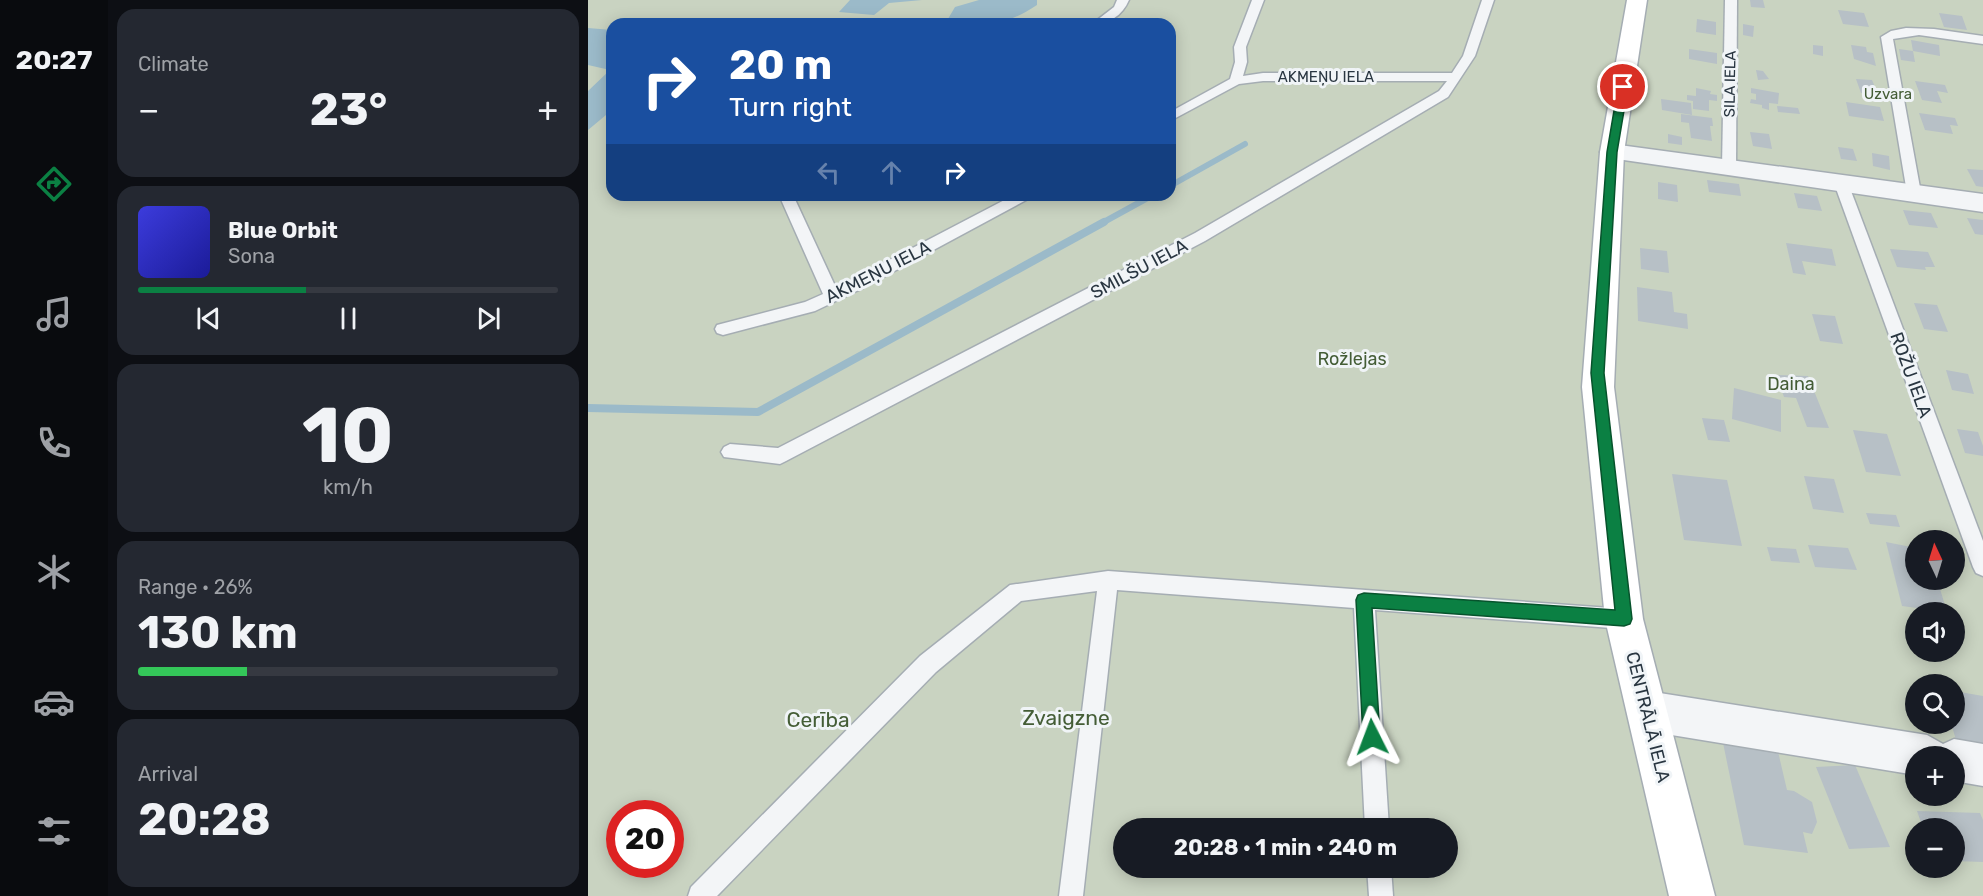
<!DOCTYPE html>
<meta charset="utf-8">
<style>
body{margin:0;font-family:Rubik,sans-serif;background:#242831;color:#f1f3f6;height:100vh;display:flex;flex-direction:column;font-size:22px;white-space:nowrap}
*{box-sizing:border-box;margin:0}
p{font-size:20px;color:#9ea1a6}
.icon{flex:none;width:33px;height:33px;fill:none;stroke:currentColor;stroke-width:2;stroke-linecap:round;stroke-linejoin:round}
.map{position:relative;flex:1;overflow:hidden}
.drawer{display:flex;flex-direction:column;gap:9px;padding:9px;background:#0d0f14;width:480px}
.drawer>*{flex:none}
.guide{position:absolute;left:18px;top:18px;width:570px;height:183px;border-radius:18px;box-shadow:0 3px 15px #0003;background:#1a4fa0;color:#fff;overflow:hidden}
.needle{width:39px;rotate:356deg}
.fabs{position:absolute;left:1317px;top:530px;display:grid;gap:12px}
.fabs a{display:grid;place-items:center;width:60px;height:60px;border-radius:50%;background:#171b24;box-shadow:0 3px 15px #0003;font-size:30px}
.speed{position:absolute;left:18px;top:800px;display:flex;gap:12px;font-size:30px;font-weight:700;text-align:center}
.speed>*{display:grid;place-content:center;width:78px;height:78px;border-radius:50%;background:#171b24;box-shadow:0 3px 15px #0003;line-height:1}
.speed .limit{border:9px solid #d22;background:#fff;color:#111}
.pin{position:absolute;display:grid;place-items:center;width:51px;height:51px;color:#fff;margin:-26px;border:3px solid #fff;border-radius:50%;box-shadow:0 2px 6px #0007}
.me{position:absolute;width:66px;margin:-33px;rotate:357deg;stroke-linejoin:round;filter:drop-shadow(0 0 4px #0008)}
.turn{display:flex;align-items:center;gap:21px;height:126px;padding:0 24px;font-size:27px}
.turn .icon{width:78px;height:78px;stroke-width:2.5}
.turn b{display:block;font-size:42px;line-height:51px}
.lanes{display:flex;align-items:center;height:57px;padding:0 24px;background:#0003;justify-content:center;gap:30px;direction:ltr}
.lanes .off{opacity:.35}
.big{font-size:45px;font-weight:700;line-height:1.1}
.drawer .tile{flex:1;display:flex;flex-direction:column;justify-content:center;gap:9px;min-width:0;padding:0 21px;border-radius:18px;background:#242831}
.drawer .dial{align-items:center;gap:0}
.dial b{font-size:78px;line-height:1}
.song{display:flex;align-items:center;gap:18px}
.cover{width:72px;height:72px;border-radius:9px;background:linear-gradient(135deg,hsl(240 70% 55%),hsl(240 70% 35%))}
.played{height:6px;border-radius:3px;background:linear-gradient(90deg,#0b8043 40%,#363941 40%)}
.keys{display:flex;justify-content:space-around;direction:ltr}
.heat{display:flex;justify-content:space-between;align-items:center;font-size:33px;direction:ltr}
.charge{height:9px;border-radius:4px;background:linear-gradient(90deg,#34c759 26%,#363941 0)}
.trip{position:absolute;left:525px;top:818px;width:345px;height:60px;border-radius:30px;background:#171b24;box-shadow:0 3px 15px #0003;font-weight:700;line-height:60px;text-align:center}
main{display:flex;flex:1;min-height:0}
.dock{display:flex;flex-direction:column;width:108px;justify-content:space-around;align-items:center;background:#090b0e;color:#9ea1a6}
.dock .icon{width:42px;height:42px}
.dock .selected{color:#0b8043}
.dock b{font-size:27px;color:#f1f3f6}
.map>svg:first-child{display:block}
.green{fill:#c9d3c1;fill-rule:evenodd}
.water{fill:#9bbac9}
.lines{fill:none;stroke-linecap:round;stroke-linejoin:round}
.stream-far1{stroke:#9bbac9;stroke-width:6}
.stream{stroke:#9bbac9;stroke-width:8}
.building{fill:#b7c0c6}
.lane-casing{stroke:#a5adb3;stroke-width:3}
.street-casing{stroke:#a5adb3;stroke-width:3}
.secondary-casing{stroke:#a5adb3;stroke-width:3}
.lane{fill:#f3f5f7;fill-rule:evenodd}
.street{fill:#f3f5f7;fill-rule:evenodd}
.secondary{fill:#fff;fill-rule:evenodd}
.route{fill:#0b8043;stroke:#07532c;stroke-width:1.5}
.labels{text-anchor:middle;stroke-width:6;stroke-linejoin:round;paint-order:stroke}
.far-street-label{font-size:15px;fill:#293641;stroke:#f0f4f7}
.far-park-label{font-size:15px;fill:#445d36;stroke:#f0f4f7}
.street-label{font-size:18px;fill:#293641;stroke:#f0f4f7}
.park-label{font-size:18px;fill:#445d36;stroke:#f0f4f7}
.near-park-label{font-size:21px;fill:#445d36;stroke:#f0f4f7}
</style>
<main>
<nav class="dock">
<b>20:27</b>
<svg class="icon selected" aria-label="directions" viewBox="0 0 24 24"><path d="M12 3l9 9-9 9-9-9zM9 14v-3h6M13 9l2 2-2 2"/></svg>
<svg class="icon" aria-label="music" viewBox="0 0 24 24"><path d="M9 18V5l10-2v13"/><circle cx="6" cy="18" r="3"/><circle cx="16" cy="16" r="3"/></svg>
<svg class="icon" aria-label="phone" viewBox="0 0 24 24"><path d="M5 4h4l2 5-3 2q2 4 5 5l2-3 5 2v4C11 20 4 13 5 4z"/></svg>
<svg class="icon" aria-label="climate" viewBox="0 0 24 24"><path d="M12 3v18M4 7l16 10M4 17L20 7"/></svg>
<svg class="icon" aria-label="car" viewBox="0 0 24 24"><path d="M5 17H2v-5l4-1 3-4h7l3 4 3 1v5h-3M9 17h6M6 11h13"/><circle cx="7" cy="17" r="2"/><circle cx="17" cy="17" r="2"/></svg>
<svg class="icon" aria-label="filters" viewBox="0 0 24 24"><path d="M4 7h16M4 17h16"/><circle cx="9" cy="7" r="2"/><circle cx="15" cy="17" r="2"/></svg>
</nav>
<section class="drawer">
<div class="tile"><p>Climate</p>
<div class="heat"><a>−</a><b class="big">23°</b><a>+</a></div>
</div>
<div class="tile">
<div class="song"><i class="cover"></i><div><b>Blue Orbit</b><p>Sona</p></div></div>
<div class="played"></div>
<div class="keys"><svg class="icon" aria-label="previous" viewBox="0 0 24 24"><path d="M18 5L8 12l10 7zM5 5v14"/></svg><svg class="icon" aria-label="pause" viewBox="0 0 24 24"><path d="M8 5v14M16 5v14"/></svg><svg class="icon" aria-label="next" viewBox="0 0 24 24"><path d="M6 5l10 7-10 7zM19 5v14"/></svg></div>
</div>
<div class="tile dial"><b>10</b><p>km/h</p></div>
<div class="tile"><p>Range · 26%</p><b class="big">130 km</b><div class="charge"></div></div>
<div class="tile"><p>Arrival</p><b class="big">20:28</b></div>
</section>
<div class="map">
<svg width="1395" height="896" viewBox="0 0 1395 896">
<rect width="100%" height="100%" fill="#e0e5e9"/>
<path class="green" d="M 0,0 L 1395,0 L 1395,896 L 0,896 ZM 24,24 L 582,24 L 582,195 L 24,195 ZM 1328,540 L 1366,540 L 1366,579 L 1328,579 ZM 1328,612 L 1366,612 L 1366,651 L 1328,651 ZM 1328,684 L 1366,684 L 1366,723 L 1328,723 ZM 1328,756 L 1366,756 L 1366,795 L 1328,795 ZM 32,813 L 82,813 L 82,864 L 32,864 ZM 536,828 L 860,828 L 860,867 L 536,867 ZM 1328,828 L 1366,828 L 1366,867 L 1328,867 Z"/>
<g class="water">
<polygon points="262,0 334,0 301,3 286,15 251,12"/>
<path d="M 391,0 L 449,0 L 449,5 C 415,28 396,24 357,24 L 367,7 Z"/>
<polygon points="0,28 24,30 24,110 0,130 0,91 22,70 0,65"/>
</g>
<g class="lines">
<g class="stream-far1">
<polyline points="582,186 657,144"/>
<polyline points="514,223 565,195"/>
</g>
<polyline class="stream" points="0,408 170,412 516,222"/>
</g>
<g class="building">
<polygon points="1162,0 1175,0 1177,8 1163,7"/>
<polygon points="1250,10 1276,13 1281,27 1255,24"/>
<polygon points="1351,13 1374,16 1379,30 1356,27"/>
<polygon points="1109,19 1128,22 1128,35 1108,32"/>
<polygon points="1155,24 1166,26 1165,37 1155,35"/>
<polygon points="1323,40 1351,45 1352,56 1325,51"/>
<polygon points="1225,45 1235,46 1235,56 1225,54"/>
<polygon points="1263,45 1278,47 1279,52 1285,53 1288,66 1266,59"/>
<polygon points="1101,49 1129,53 1129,64 1101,59"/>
<polygon points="1311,49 1325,51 1327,62 1313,60"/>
<polygon points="1168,70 1175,71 1181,79 1170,80"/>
<polygon points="1268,79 1284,80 1290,94 1273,93"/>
<polygon points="1327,81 1357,85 1360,93 1349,91 1354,103 1334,100"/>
<polygon points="1108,88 1123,91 1122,94 1129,95 1129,101 1121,100 1121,111 1105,109 1105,101 1099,100 1099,95 1108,96"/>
<polygon points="1163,88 1191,93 1190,104 1181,103 1181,110 1174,108 1174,105 1162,103 1163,99 1168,100 1168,94 1163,93"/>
<polygon points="1073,99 1103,103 1104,115 1074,110"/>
<polygon points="1258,102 1292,107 1296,121 1261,116"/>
<polygon points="1189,106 1210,108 1212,114 1190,112"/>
<polygon points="1331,113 1367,118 1370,126 1362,125 1365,134 1337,130"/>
<polygon points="1093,114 1124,118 1125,126 1122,126 1124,141 1103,138 1101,123 1093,122"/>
<polygon points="1162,132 1181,134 1184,149 1165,146"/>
<polygon points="1080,134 1094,137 1094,145 1080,143"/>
<polygon points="1250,147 1265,149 1269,161 1253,159"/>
<polygon points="1284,153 1301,156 1302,170 1285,166"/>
<polygon points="1379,169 1395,170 1395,187 1388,186"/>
<polygon points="1119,180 1151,184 1153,196 1121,192"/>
<polygon points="1070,182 1089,185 1090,202 1070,199"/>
<polygon points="1206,193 1229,196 1234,211 1210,208"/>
<polygon points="1315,210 1343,213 1350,228 1321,225"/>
<polygon points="1379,218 1395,220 1395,235 1387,234"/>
<polygon points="1198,243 1244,249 1248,266 1214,261 1218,275 1205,273"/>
<polygon points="1052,248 1079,251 1081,273 1053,269"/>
<polygon points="1302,249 1340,252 1347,267 1337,267 1338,270 1309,267"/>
<polygon points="1049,287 1084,292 1086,312 1099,314 1100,329 1050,321"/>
<polygon points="1326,303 1349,305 1360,332 1336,329"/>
<polygon points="1224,314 1247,316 1255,344 1232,341"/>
<polygon points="1358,370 1380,374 1386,394 1364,390"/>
<polygon points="1188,375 1220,376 1241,428 1219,427 1208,398 1196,397"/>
<polygon points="1146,388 1193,400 1193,432 1144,419"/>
<polygon points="1114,418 1136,420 1142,442 1120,440"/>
<polygon points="1369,429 1390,432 1395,446 1395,456 1377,453"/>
<polygon points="1265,430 1299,434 1313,476 1278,472"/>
<polygon points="1084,474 1139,480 1154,546 1096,540"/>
<polygon points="1216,476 1246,479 1256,513 1225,509"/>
<polygon points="1278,513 1308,515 1312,527 1282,524"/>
<polygon points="1298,542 1328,548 1328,579 1349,579 1359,612 1314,606"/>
<polygon points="1220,545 1260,548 1269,570 1227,567"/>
<polygon points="1179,547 1208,549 1212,563 1183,561"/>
<polygon points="1366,691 1395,696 1395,744 1368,740 1363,723 1366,723"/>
<polygon points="1134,738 1188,743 1199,790 1206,791 1224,802 1229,822 1224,834 1215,832 1220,853 1156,845"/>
<polygon points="1267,765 1302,847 1261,849 1228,767"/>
<polygon points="1329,811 1392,813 1395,820 1395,862 1366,861 1366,828 1335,828"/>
</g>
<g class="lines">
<g class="lane-casing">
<g id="lane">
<path d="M 529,0 L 541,0 C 534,16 521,24 504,24 L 526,7 Z"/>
<polygon points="664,0 676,0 658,47 659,62 655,76 675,73 864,73 875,56 894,0 906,0 887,56 860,97 617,241 198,461 192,464 136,457 133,452 136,447 142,444 190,448 607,233 851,91 859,81 675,81 651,84 582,121 582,112 642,79 647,62 646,47"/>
<polygon points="1137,0 1149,0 1148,168 1141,172 1134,168"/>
<polygon points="1318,28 1346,29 1395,36 1395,44 1331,35 1305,39 1333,193 1326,198 1319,193 1293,37 1303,31"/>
<polygon points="1253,178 1260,183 1395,541 1395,576 1388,573 1385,567 1246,183"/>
<polygon points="191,195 205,195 248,288 426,195 444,195 442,198 275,288 227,311 135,335 129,333 127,329 129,325 217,302 235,294"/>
<polygon points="520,571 1036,609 1043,612 1046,619 1043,626 1036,629 787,610 801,828 777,828 766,608 529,590 495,896 471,896 509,591 433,601 348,672 129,896 100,896 103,887 332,656 422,585"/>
<polygon points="779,867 803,867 805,896 781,896"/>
</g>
</g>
<g class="street-casing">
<g id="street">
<polygon points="1024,144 1395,194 1395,212 1015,157 1012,152 1015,147"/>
<polygon points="1059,691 1339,735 1355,744 1366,739 1395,744 1395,786 1366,781 1366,756 1328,756 1328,775 1059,731 1045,725 1039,711 1045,697"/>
</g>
</g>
<g class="secondary-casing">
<polygon id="secondary" points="1039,0 1059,0 1036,152 1026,387 1055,619 1127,896 1081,896 1017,619 994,387 1012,152"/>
</g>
<use href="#lane" class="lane"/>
<use href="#street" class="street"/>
<use href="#secondary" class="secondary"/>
</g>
<polygon class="route" points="1035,84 1040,87 1029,152 1016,373 1044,619 1042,624 1036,626 784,608 792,737 790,743 784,745 778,743 775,737 768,600 770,595 776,593 1027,610 1003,373 1019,152 1030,87"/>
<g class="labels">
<g class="far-street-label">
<text x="738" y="82">AKMEŅU IELA</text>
<text transform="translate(1142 84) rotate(-89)" y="5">SILA IELA</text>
</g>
<g class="far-park-label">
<text x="1300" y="99">Uzvara</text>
</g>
<g class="street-label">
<text transform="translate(551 269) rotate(-28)" y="6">SMILŠU IELA</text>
<text transform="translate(290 272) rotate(-27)" y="6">AKMEŅU IELA</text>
<text transform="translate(1323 375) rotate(70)" y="6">ROŽU IELA</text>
<text transform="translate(1060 717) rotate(76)" y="6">CENTRĀLĀ IELA</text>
</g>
<g class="park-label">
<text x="764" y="365">Rožlejas</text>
<text x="1203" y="390">Daina</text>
</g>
<g class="near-park-label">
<text x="478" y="725">Zvaigzne</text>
<text x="230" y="727">Cerība</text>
</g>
</g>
</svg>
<div class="fabs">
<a><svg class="needle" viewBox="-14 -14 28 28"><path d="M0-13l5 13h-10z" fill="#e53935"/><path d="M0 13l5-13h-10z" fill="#9ea1a6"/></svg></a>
<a><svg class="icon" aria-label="sound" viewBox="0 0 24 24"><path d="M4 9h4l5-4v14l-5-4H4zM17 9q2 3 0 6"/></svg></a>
<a><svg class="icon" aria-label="search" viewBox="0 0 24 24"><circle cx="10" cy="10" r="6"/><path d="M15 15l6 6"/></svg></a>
<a>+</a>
<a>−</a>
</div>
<div class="speed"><div class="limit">20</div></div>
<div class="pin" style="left:1035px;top:87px;background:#d93025"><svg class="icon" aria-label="arrive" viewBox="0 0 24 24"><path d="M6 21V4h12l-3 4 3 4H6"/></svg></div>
<svg class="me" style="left:784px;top:737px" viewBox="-20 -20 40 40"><path d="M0-17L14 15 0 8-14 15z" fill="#0b8043" stroke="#fff" stroke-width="4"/></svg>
<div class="trip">20:28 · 1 min · 240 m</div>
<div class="guide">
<div class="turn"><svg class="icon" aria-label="right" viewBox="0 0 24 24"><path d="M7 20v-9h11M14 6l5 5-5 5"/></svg><div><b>20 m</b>Turn right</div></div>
<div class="lanes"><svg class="icon off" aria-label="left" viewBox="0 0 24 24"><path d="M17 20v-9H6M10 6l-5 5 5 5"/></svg><svg class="icon off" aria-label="ahead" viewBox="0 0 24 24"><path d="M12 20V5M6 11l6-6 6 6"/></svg><svg class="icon" aria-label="right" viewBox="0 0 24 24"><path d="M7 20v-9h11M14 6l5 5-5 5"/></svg></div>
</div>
</div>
</main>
